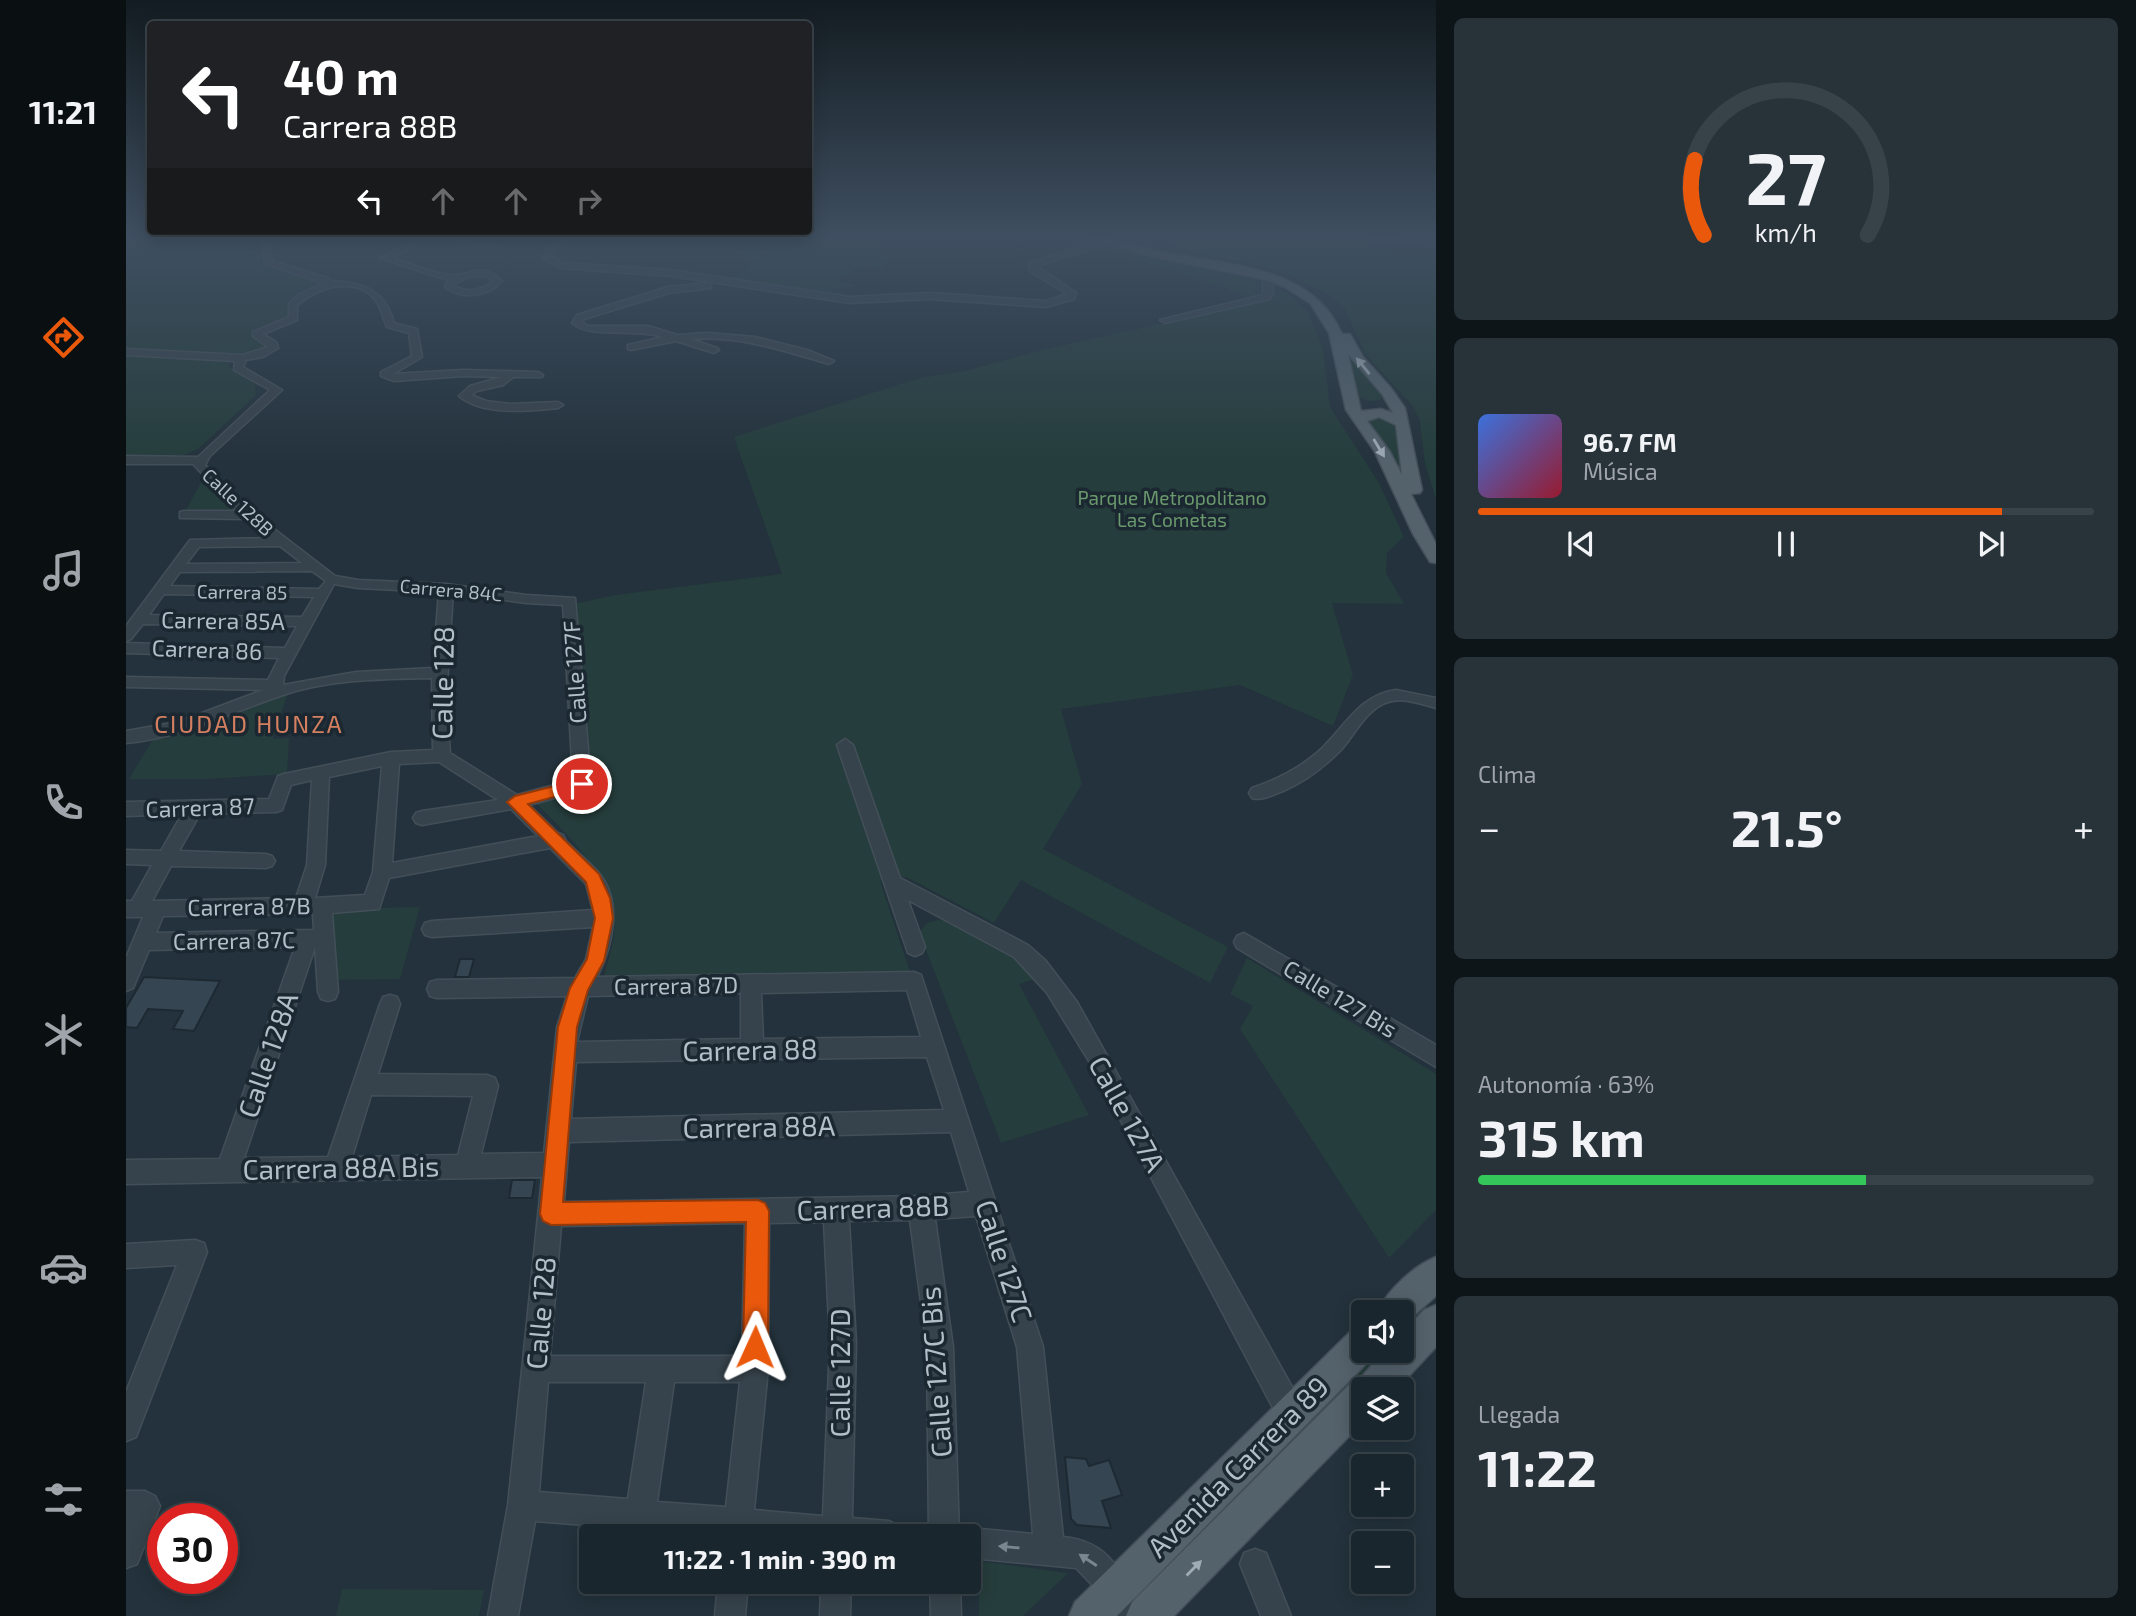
<!DOCTYPE html>
<html lang="es">
<meta charset="utf-8">
<style>
body{margin:0;font-family:"Exo 2",sans-serif;background:#273239;color:#f1f3f6;height:100vh;display:flex;flex-direction:column;font-size:26px;white-space:nowrap}
*{box-sizing:border-box;margin:0}
p{font-size:23px;color:#9fa5aa}
.icon{flex:none;width:38px;height:38px;fill:none;stroke:currentColor;stroke-width:2;stroke-linecap:round;stroke-linejoin:round}
.map{position:relative;flex:1;overflow:hidden}
.sheet{display:flex;flex-direction:column;gap:18px;padding:18px;background:#0e1519;width:700px}
.sheet>*{flex:none}
.guide{position:absolute;left:21px;top:21px;width:665px;height:214px;border-radius:7px;box-shadow:0 4px 18px #0003,0 0 0 2px #384349;background:#202124;color:#fff;overflow:hidden}
.buttons{position:absolute;left:1225px;top:1300px;display:grid;gap:14px}
.buttons a{display:grid;place-items:center;width:63px;height:63px;border-radius:7px;background:#1a262d;box-shadow:0 4px 18px #0003,0 0 0 2px #384349;font-size:35px}
.speed{position:absolute;left:21px;top:1503px;display:flex;gap:14px;font-size:35px;font-weight:700;text-align:center}
.speed>*{display:grid;place-content:center;width:91px;height:91px;border-radius:50%;background:#1a262d;box-shadow:0 4px 18px #0003,0 0 0 2px #384349;line-height:1}
.speed .limit{border:10px solid #d22;background:#fff;color:#111}
.pin{position:absolute;display:grid;place-items:center;width:60px;height:60px;color:#fff;margin:-30px;border:4px solid #fff;border-radius:50%;box-shadow:0 2px 7px #0007}
.me{position:absolute;width:77px;margin:-38px;rotate:1deg;stroke-linejoin:round;filter:drop-shadow(0 0 5px #0008)}
.turn{display:flex;align-items:center;gap:24px;height:147px;padding:0 21px;font-size:32px}
.turn .icon{width:91px;height:91px;stroke-width:2.5}
.turn b{display:block;font-size:49px;line-height:60px}
.lanes{display:flex;align-items:center;height:66px;padding:0 21px;background:#0003;justify-content:center;gap:35px;direction:ltr}
.lanes .off{opacity:.35}
.big{font-size:52px;font-weight:700;line-height:1.1}
.sheet .card{flex:1;display:flex;flex-direction:column;justify-content:center;gap:10px;min-width:0;padding:0 24px;border-radius:10px;background:#273239}
.sheet .dial{align-items:center;gap:0}
.dial svg{height:182px;overflow:visible;fill:none;stroke:#384349;stroke-width:7;stroke-linecap:round;text-anchor:middle}
.dial text{fill:#f1f3f6;stroke:none}
.song{display:flex;align-items:center;gap:21px}
.cover{width:84px;height:84px;border-radius:10px;background:linear-gradient(135deg,hsl(220 70% 55%),hsl(350 70% 35%))}
.played{height:7px;border-radius:4px;background:linear-gradient(90deg,#ea580c 85%,#384349 85%)}
.keys{display:flex;justify-content:space-around;direction:ltr}
.heat{display:flex;justify-content:space-between;align-items:center;font-size:38px;direction:ltr}
.charge{height:10px;border-radius:5px;background:linear-gradient(90deg,#34c759 63%,#384349 0)}
.trip{position:absolute;left:453px;top:1524px;width:402px;height:70px;border-radius:7px;background:#1a262d;box-shadow:0 4px 18px #0003,0 0 0 2px #384349;font-weight:700;line-height:70px;text-align:center}
main{display:flex;flex:1;min-height:0}
.tab-bar{display:flex;flex-direction:column;width:126px;justify-content:space-around;align-items:center;background:#0a0f12;color:#9fa5aa}
.tab-bar .icon{width:49px;height:49px}
.tab-bar .selected{color:#ea580c}
.tab-bar b{font-size:32px;color:#f1f3f6}
.map>svg:first-child{display:block}
.green{fill:#253d3c}
.building{fill:#354652;stroke:#1e2a33;stroke-width:2}
.lines{fill:none;stroke-linecap:round;stroke-linejoin:round}
.minor-casing{stroke:#434f58;stroke-width:3}
.major-casing{stroke:#434f58;stroke-width:3}
.minor{fill:#37434c;fill-rule:evenodd}
.major{fill:#54626c;fill-rule:evenodd}
.oneway{fill:#9facb6}
.oneway2{fill:#7b8790}
.route{fill:#ea580c;stroke:#983908;stroke-width:2}
.labels{text-anchor:middle;stroke-width:7;stroke-linejoin:round;paint-order:stroke}
.far-park-label{font-size:19px;fill:#69996c;stroke:#1c2831}
.far-street-label{font-size:19px;fill:#b2bec8;stroke:#1c2831}
.street-label{font-size:23px;fill:#b2bec8;stroke:#1c2831}
.neighbourhood-label{font-size:24px;letter-spacing:2px;fill:#d48060;stroke:#1c2831}
.near-street-label{font-size:28px;fill:#b2bec8;stroke:#1c2831}
</style>
<main>
<nav class="tab-bar">
<b>11:21</b>
<svg class="icon selected" aria-label="directions" viewBox="0 0 24 24"><path d="M12 3l9 9-9 9-9-9zM9 14v-3h6M13 9l2 2-2 2"/></svg>
<svg class="icon" aria-label="music" viewBox="0 0 24 24"><path d="M9 18V5l10-2v13"/><circle cx="6" cy="18" r="3"/><circle cx="16" cy="16" r="3"/></svg>
<svg class="icon" aria-label="phone" viewBox="0 0 24 24"><path d="M5 4h4l2 5-3 2q2 4 5 5l2-3 5 2v4C11 20 4 13 5 4z"/></svg>
<svg class="icon" aria-label="climate" viewBox="0 0 24 24"><path d="M12 3v18M4 7l16 10M4 17L20 7"/></svg>
<svg class="icon" aria-label="car" viewBox="0 0 24 24"><path d="M5 17H2v-5l4-1 3-4h7l3 4 3 1v5h-3M9 17h6M6 11h13"/><circle cx="7" cy="17" r="2"/><circle cx="17" cy="17" r="2"/></svg>
<svg class="icon" aria-label="filters" viewBox="0 0 24 24"><path d="M4 7h16M4 17h16"/><circle cx="9" cy="7" r="2"/><circle cx="15" cy="17" r="2"/></svg>
</nav>
<div class="map">
<svg width="1310" height="1616" viewBox="0 0 1310 1616">
<rect width="100%" height="100%" fill="#23323c"/>
<g class="green">
<polygon points="0,239 132,239 134,265 174,275 192,283 193,286 160,304 164,317 127,332 126,336 140,347 138,350 105,360 103,366 129,385 130,395 72,449 58,455 0,457"/>
<polygon points="659,239 744,239 762,258 756,268 735,266 712,281 730,285 719,289 711,288 719,296 606,280 630,261 611,253 630,244"/>
<path d="M 981,239 C 1000,243 1019,251 1038,254 C 1088,264 1168,266 1203,308 C 1215,321 1215,342 1224,357 C 1233,371 1252,382 1257,398 C 1248,404 1235,400 1228,392 C 1223,365 1220,332 1203,310 C 1162,257 1041,264 981,239 Z"/>
<polygon points="1038,239 1208,239 1310,259 1310,499 1299,464 1294,421 1286,405 1240,355 1219,309 1205,296 1168,277 1120,262 1068,253"/>
<path d="M 978,247 C 1029,262 1083,265 1134,282 L 1138,291 L 1125,299 L 1097,287 L 972,248 Z"/>
<path d="M 1147,286 L 1163,294 L 1182,313 L 1197,348 L 1204,407 L 1253,483 L 1278,537 L 1261,553 L 1260,573 L 1278,604 L 1206,603 L 1227,675 L 1207,726 L 1114,685 L 935,709 L 956,784 L 917,849 L 1102,947 L 1084,983 L 895,880 L 868,923 L 780,877 L 754,881 L 784,972 L 478,978 C 481,961 491,937 488,919 C 482,871 443,837 411,804 L 460,792 L 443,605 L 489,595 L 656,574 L 608,437 L 794,378 L 839,371 L 920,349 L 1141,301 L 1149,294 Z"/>
<polygon points="1253,417 1270,424 1274,469 1302,530 1272,469 1242,422"/>
<polygon points="78,477 110,512 60,510"/>
<polygon points="148,696 161,696 147,739 163,738 161,774 80,779 3,779 27,739"/>
<polygon points="294,907 274,979 204,980 201,909"/>
<path d="M 812,920 C 847,923 887,955 912,978 L 893,984 L 963,1115 L 875,1143 L 793,932 L 801,923 Z"/>
<polygon points="1121,958 1310,1074 1310,1210 1263,1258 1114,1029 1127,1006 1104,994"/>
<polygon points="1252,1351 1266,1351 1046,1570 1037,1560"/>
<polygon points="853,1561 942,1573 897,1616 853,1616"/>
<polygon points="216,1589 358,1590 353,1616 210,1616"/>
</g>
<g class="building">
<polygon points="334,959 348,959 343,977 329,977"/>
<polygon points="18,977 94,981 68,1031 47,1029 57,1011 22,1009 11,1028 0,1027 0,1008"/>
<polygon points="386,1180 409,1180 406,1198 383,1198"/>
<polygon points="939,1457 960,1459 963,1466 983,1460 996,1495 976,1501 985,1528 951,1525 945,1519"/>
</g>
<g class="lines">
<g class="minor-casing">
<g id="minor">
<path d="M 135,239 L 143,239 L 146,261 L 202,278 L 205,281 C 237,282 259,290 268,323 L 291,329 L 296,357 L 267,374 L 337,370 L 412,372 L 417,375 L 416,377 L 387,377 L 377,385 L 351,391 L 345,395 L 360,401 L 384,404 L 432,402 L 437,405 L 432,408 C 402,411 357,416 333,396 L 344,386 L 376,377 L 337,376 L 268,381 L 255,376 L 255,372 L 286,356 L 283,333 L 261,327 C 257,319 256,309 250,301 C 231,275 190,287 171,306 L 171,320 L 137,334 L 150,342 L 152,348 L 137,357 L 120,360 L 117,367 L 156,390 L 84,456 L 79,465 L 126,512 L 209,576 L 232,580 L 320,584 L 400,595 L 449,598 L 465,784 L 462,789 L 403,805 L 432,833 L 437,835 L 440,841 C 450,851 462,861 472,872 C 497,901 487,946 471,977 L 788,972 L 795,975 L 917,1347 L 937,1537 C 985,1541 998,1575 1014,1616 L 984,1616 L 971,1590 L 950,1568 L 844,1558 L 844,1536 L 803,1536 L 801,1347 L 784,1220 L 723,1221 L 730,1343 L 726,1518 L 763,1521 L 773,1526 L 778,1536 L 596,1536 L 409,1521 L 392,1616 L 362,1616 L 382,1505 L 416,1177 L 0,1184 L 0,1160 L 94,1159 L 169,947 L 23,950 L 7,988 L 0,991 L 0,958 L 17,917 L 0,917 L 0,901 L 6,901 L 26,865 L 0,864 L 0,850 L 35,851 L 56,814 L 0,816 L 0,802 L 143,799 L 152,776 L 158,774 L 265,752 L 307,750 L 306,678 C 258,679 204,679 157,695 C 106,712 55,738 0,743 L 0,731 L 52,722 L 137,690 L 0,687 L 0,677 L 142,680 L 153,658 L 0,653 L 0,643 L 159,648 L 171,626 L 17,624 L 5,639 L 0,641 L 0,626 L 64,540 L 144,538 L 119,519 L 54,518 L 54,512 L 58,511 L 111,511 L 67,464 L 0,464 L 0,456 L 72,457 L 144,390 L 108,370 L 109,361 L 0,355 L 0,349 L 117,355 L 142,347 L 127,336 L 127,332 L 163,317 L 163,304 L 172,295 L 197,283 L 139,264 ZM 154,546 L 176,563 L 60,564 L 73,547 ZM 186,571 L 200,581 L 193,589 L 44,586 L 54,572 ZM 208,584 L 232,588 L 313,592 L 307,668 L 230,672 L 157,685 L 158,676 ZM 327,593 L 400,603 L 437,605 L 447,780 L 391,795 L 324,753 L 320,699 ZM 38,594 L 188,597 L 176,617 L 23,615 ZM 313,762 L 372,800 L 296,811 L 290,813 L 287,818 L 290,823 L 296,825 L 385,809 L 412,836 L 266,863 L 273,764 ZM 256,766 L 247,872 L 239,895 L 189,898 L 199,865 L 203,777 ZM 186,780 L 181,865 L 170,898 L 26,901 L 45,866 L 140,868 L 146,866 L 149,861 L 146,856 L 140,854 L 53,851 L 74,814 L 150,812 L 156,810 L 165,785 ZM 424,848 L 460,884 L 467,910 L 306,921 L 299,923 L 296,929 L 299,935 L 306,937 L 467,927 L 460,959 L 449,978 L 311,980 L 304,982 L 301,989 L 304,996 L 311,998 L 441,996 L 431,1027 L 418,1153 L 355,1154 L 372,1086 L 369,1078 L 361,1075 L 252,1074 L 274,1004 L 271,997 L 264,995 L 257,997 L 254,1004 L 202,1157 L 118,1158 L 189,947 L 192,992 L 195,999 L 202,1001 L 209,999 L 212,992 L 206,913 L 253,909 L 263,878 ZM 187,914 L 188,930 L 30,933 L 37,916 ZM 781,990 L 795,1037 L 637,1039 L 635,993 ZM 615,993 L 615,1039 L 451,1042 L 462,996 ZM 801,1057 L 818,1110 L 445,1119 L 450,1062 ZM 245,1095 L 347,1096 L 332,1155 L 226,1157 ZM 825,1132 L 843,1192 L 795,1196 L 438,1202 L 443,1142 ZM 850,1216 L 891,1347 L 907,1534 L 844,1528 L 833,1534 L 827,1347 L 809,1219 ZM 698,1222 L 704,1343 L 697,1516 L 628,1510 L 642,1369 L 643,1223 ZM 619,1223 L 616,1356 L 424,1356 L 435,1226 ZM 422,1382 L 520,1382 L 502,1499 L 413,1492 ZM 548,1382 L 614,1382 L 600,1507 L 531,1502 Z"/>
<path d="M 293,239 L 369,243 L 373,245 L 369,247 L 299,242 L 266,258 C 284,263 306,274 325,275 C 346,277 354,260 376,281 C 362,297 336,300 319,287 L 322,280 L 254,258 ZM 360,276 L 367,281 C 355,291 341,293 327,285 L 341,277 Z"/>
<polygon points="438,239 449,239 429,250 425,256 436,263 545,270 724,297 804,293 920,301 941,294 904,271 903,263 971,242 967,239 980,239 1018,252 1014,254 980,244 911,266 950,293 948,299 920,307 804,299 724,303 545,276 434,268 417,259 423,246"/>
<polygon points="1241,239 1310,242 1310,246 1245,241"/>
<polygon points="1141,273 1145,276 1147,294 1143,299 1039,323 1034,320 1137,295 1137,276"/>
<path d="M 582,283 L 585,284 L 585,288 L 543,293 L 458,319 L 456,322 L 462,326 L 522,326 L 551,335 L 582,333 L 629,337 L 681,350 L 708,361 L 703,364 C 654,350 617,336 565,339 L 591,348 L 593,350 L 588,353 L 550,341 L 505,350 L 502,349 L 502,345 L 537,337 C 510,328 463,339 446,323 L 451,315 L 542,287 Z"/>
<path d="M 1270,690 L 1310,698 L 1310,708 C 1295,704 1278,697 1262,702 C 1241,708 1228,736 1214,751 C 1197,768 1178,782 1157,791 C 1147,795 1136,801 1126,798 L 1123,793 L 1126,788 C 1150,780 1172,769 1192,752 C 1218,729 1232,695 1270,690 Z"/>
<polygon points="719,739 727,745 774,878 902,945 919,960 951,1002 1175,1403 1179,1413 1175,1423 1165,1427 1155,1423 966,1066 921,993 888,957 782,900 799,947 796,953 789,956 782,953 711,745"/>
<polygon points="1118,933 1310,1045 1310,1067 1111,948 1108,942 1111,936"/>
<polygon points="69,1240 78,1243 81,1252 10,1437 0,1441 0,1392 51,1265 0,1268 0,1244"/>
<polygon points="0,1491 19,1491 29,1496 34,1506 11,1564 0,1568"/>
<polygon points="1129,1549 1140,1553 1165,1616 1135,1616 1114,1564 1118,1553"/>
<polygon points="592,1582 622,1582 619,1616 589,1616"/>
<polygon points="695,1582 725,1582 724,1616 694,1616"/>
<polygon points="804,1582 834,1582 835,1616 805,1616"/>
</g>
</g>
<g class="major-casing">
<g id="major">
<path d="M 973,239 C 996,239 1018,249 1041,253 C 1104,265 1186,266 1216,334 L 1224,334 L 1237,357 L 1265,388 L 1279,408 L 1296,490 L 1294,493 L 1285,494 L 1310,544 L 1310,563 L 1304,562 L 1287,534 L 1249,452 L 1220,410 L 1203,333 L 1184,303 L 1159,287 L 1137,279 L 1023,256 ZM 1222,354 L 1256,394 L 1267,413 L 1255,409 L 1235,411 ZM 1253,417 L 1270,425 L 1276,475 L 1264,452 L 1241,421 Z"/>
<path d="M 1310,1257 L 1310,1296 L 1276,1326 L 1276,1312 L 1252,1312 C 1260,1291 1289,1265 1310,1257 Z"/>
<polygon points="1310,1305 1310,1347 1270,1390 1237,1390 1237,1422 1048,1616 1000,1616 1006,1602 1224,1384 1231,1382 1258,1351 1276,1351 1276,1333 1298,1310"/>
<polygon points="1237,1326 1237,1351 1251,1351 1249,1355 991,1616 943,1616 949,1602 1225,1331"/>
</g>
</g>
<use href="#minor" class="minor"/>
<use href="#major" class="major"/>
</g>
<defs><path id="oneway-solid" d="M-6-.8H1V-3.2L6.5 0L1 3.2V.8H-6Z" transform="scale(1.75)"/></defs>
<g class="oneway">
<use href="#oneway-solid" transform="translate(1237 366) rotate(-129)"/>
<use href="#oneway-solid" transform="translate(1253 448) rotate(59)"/>
<use href="#oneway-solid" transform="translate(1068 1568) rotate(-45)"/>
</g>
<g class="oneway2">
<use href="#oneway-solid" transform="translate(883 1547) rotate(-175)"/>
<use href="#oneway-solid" transform="translate(962 1560) rotate(-147)"/>
</g>
<linearGradient id="sky" x2="0" y2="1"><stop stop-color="#131c21"/><stop offset="0.51" stop-color="#3f4f61"/><stop offset="1" stop-color="#3f4f61" stop-opacity="0"/></linearGradient>
<rect width="1310" height="465" fill="url(#sky)"/>
<polygon class="route" points="456,779 463,784 461,788 402,804 473,874 484,898 487,918 478,961 462,990 451,1027 437,1202 632,1200 639,1203 643,1211 642,1347 638,1355 629,1359 621,1355 617,1347 620,1222 425,1225 417,1221 414,1214 432,1027 444,988 461,959 469,918 460,882 381,802 389,796"/>
<g class="labels">
<g class="far-park-label">
<text x="1046" y="505">Parque Metropolitano<tspan x="1046" dy="22">Las Cometas</tspan></text>
</g>
<g class="far-street-label">
<text transform="translate(112 502) rotate(43)" y="7">Calle 128B</text>
<text transform="translate(325 590) rotate(5)" y="7">Carrera 84C</text>
<text transform="translate(116 592) rotate(1)" y="7">Carrera 85</text>
</g>
<g class="street-label">
<text transform="translate(97 621) rotate(1)" y="8">Carrera 85A</text>
<text transform="translate(81 650) rotate(2)" y="8">Carrera 86</text>
<text transform="translate(449 672) rotate(-94)" y="8">Calle 127F</text>
<text transform="translate(74 808) rotate(-2)" y="8">Carrera 87</text>
<text transform="translate(123 907) rotate(-1)" y="8">Carrera 87B</text>
<text transform="translate(108 941) rotate(-1)" y="8">Carrera 87C</text>
<text transform="translate(550 986) rotate(-1)" y="8">Carrera 87D</text>
<text transform="translate(1214 999) rotate(31)" y="8">Calle 127 Bis</text>
</g>
<g class="neighbourhood-label">
<text x="123" y="733">CIUDAD HUNZA</text>
</g>
<g class="near-street-label">
<text transform="translate(317 683) rotate(-89)" y="10">Calle 128</text>
<text transform="translate(624 1050) rotate(-1)" y="10">Carrera 88</text>
<text transform="translate(142 1055) rotate(-71)" y="10">Calle 128A</text>
<text transform="translate(1001 1114) rotate(61)" y="10">Calle 127A</text>
<text transform="translate(633 1127) rotate(-1)" y="10">Carrera 88A</text>
<text transform="translate(215 1168) rotate(-1)" y="10">Carrera 88A Bis</text>
<text transform="translate(747 1208) rotate(-2)" y="10">Carrera 88B</text>
<text transform="translate(878 1261) rotate(72)" y="10">Calle 127C</text>
<text transform="translate(415 1313) rotate(-85)" y="10">Calle 128</text>
<text transform="translate(810 1372) rotate(-94)" y="10">Calle 127C Bis</text>
<text transform="translate(714 1373) rotate(-90)" y="10">Calle 127D</text>
<text transform="translate(1112 1467) rotate(-45)" y="10">Avenida Carrera 89</text>
</g>
</g>
</svg>
<div class="buttons">
<a><svg class="icon" aria-label="sound" viewBox="0 0 24 24"><path d="M4 9h4l5-4v14l-5-4H4zM17 9q2 3 0 6"/></svg></a>
<a><svg class="icon" aria-label="layers" viewBox="0 0 24 24"><path d="M12 4l9 5-9 5-9-5zM3 14l9 5 9-5"/></svg></a>
<a>+</a>
<a>−</a>
</div>
<div class="speed"><div class="limit">30</div></div>
<div class="pin" style="left:456px;top:784px;background:#d93025"><svg class="icon" aria-label="arrive" viewBox="0 0 24 24"><path d="M6 21V4h12l-3 4 3 4H6"/></svg></div>
<svg class="me" style="left:629px;top:1347px" viewBox="-20 -20 40 40"><path d="M0-17L14 15 0 8-14 15z" fill="#ea580c" stroke="#fff" stroke-width="4"/></svg>
<div class="trip">11:22 · 1 min · 390 m</div>
<div class="guide">
<div class="turn"><svg class="icon" aria-label="left" viewBox="0 0 24 24"><path d="M17 20v-9H6M10 6l-5 5 5 5"/></svg><div><b>40 m</b>Carrera 88B</div></div>
<div class="lanes"><svg class="icon" aria-label="left" viewBox="0 0 24 24"><path d="M17 20v-9H6M10 6l-5 5 5 5"/></svg><svg class="icon off" aria-label="ahead" viewBox="0 0 24 24"><path d="M12 20V5M6 11l6-6 6 6"/></svg><svg class="icon off" aria-label="ahead" viewBox="0 0 24 24"><path d="M12 20V5M6 11l6-6 6 6"/></svg><svg class="icon off" aria-label="right" viewBox="0 0 24 24"><path d="M7 20v-9h11M14 6l5 5-5 5"/></svg></div>
</div>
</div>
<section class="sheet">
<div class="card dial"><svg viewBox="0 0 100 80">
<path d="M14 69A42 42 0 1 1 86 69"/>
<path d="M14 69A42 42 0 0 1 10 36" stroke="#ea580c"/>
<text x="50" y="56" font-size="32" font-weight="700">27</text>
<text x="50" y="72" font-size="11">km/h</text>
</svg></div>
<div class="card">
<div class="song"><i class="cover"></i><div><b>96.7 FM</b><p>Música</p></div></div>
<div class="played"></div>
<div class="keys"><svg class="icon" aria-label="previous" viewBox="0 0 24 24"><path d="M18 5L8 12l10 7zM5 5v14"/></svg><svg class="icon" aria-label="pause" viewBox="0 0 24 24"><path d="M8 5v14M16 5v14"/></svg><svg class="icon" aria-label="next" viewBox="0 0 24 24"><path d="M6 5l10 7-10 7zM19 5v14"/></svg></div>
</div>
<div class="card"><p>Clima</p>
<div class="heat"><a>−</a><b class="big">21.5°</b><a>+</a></div>
</div>
<div class="card"><p>Autonomía · 63%</p><b class="big">315 km</b><div class="charge"></div></div>
<div class="card"><p>Llegada</p><b class="big">11:22</b></div>
</section>
</main>
